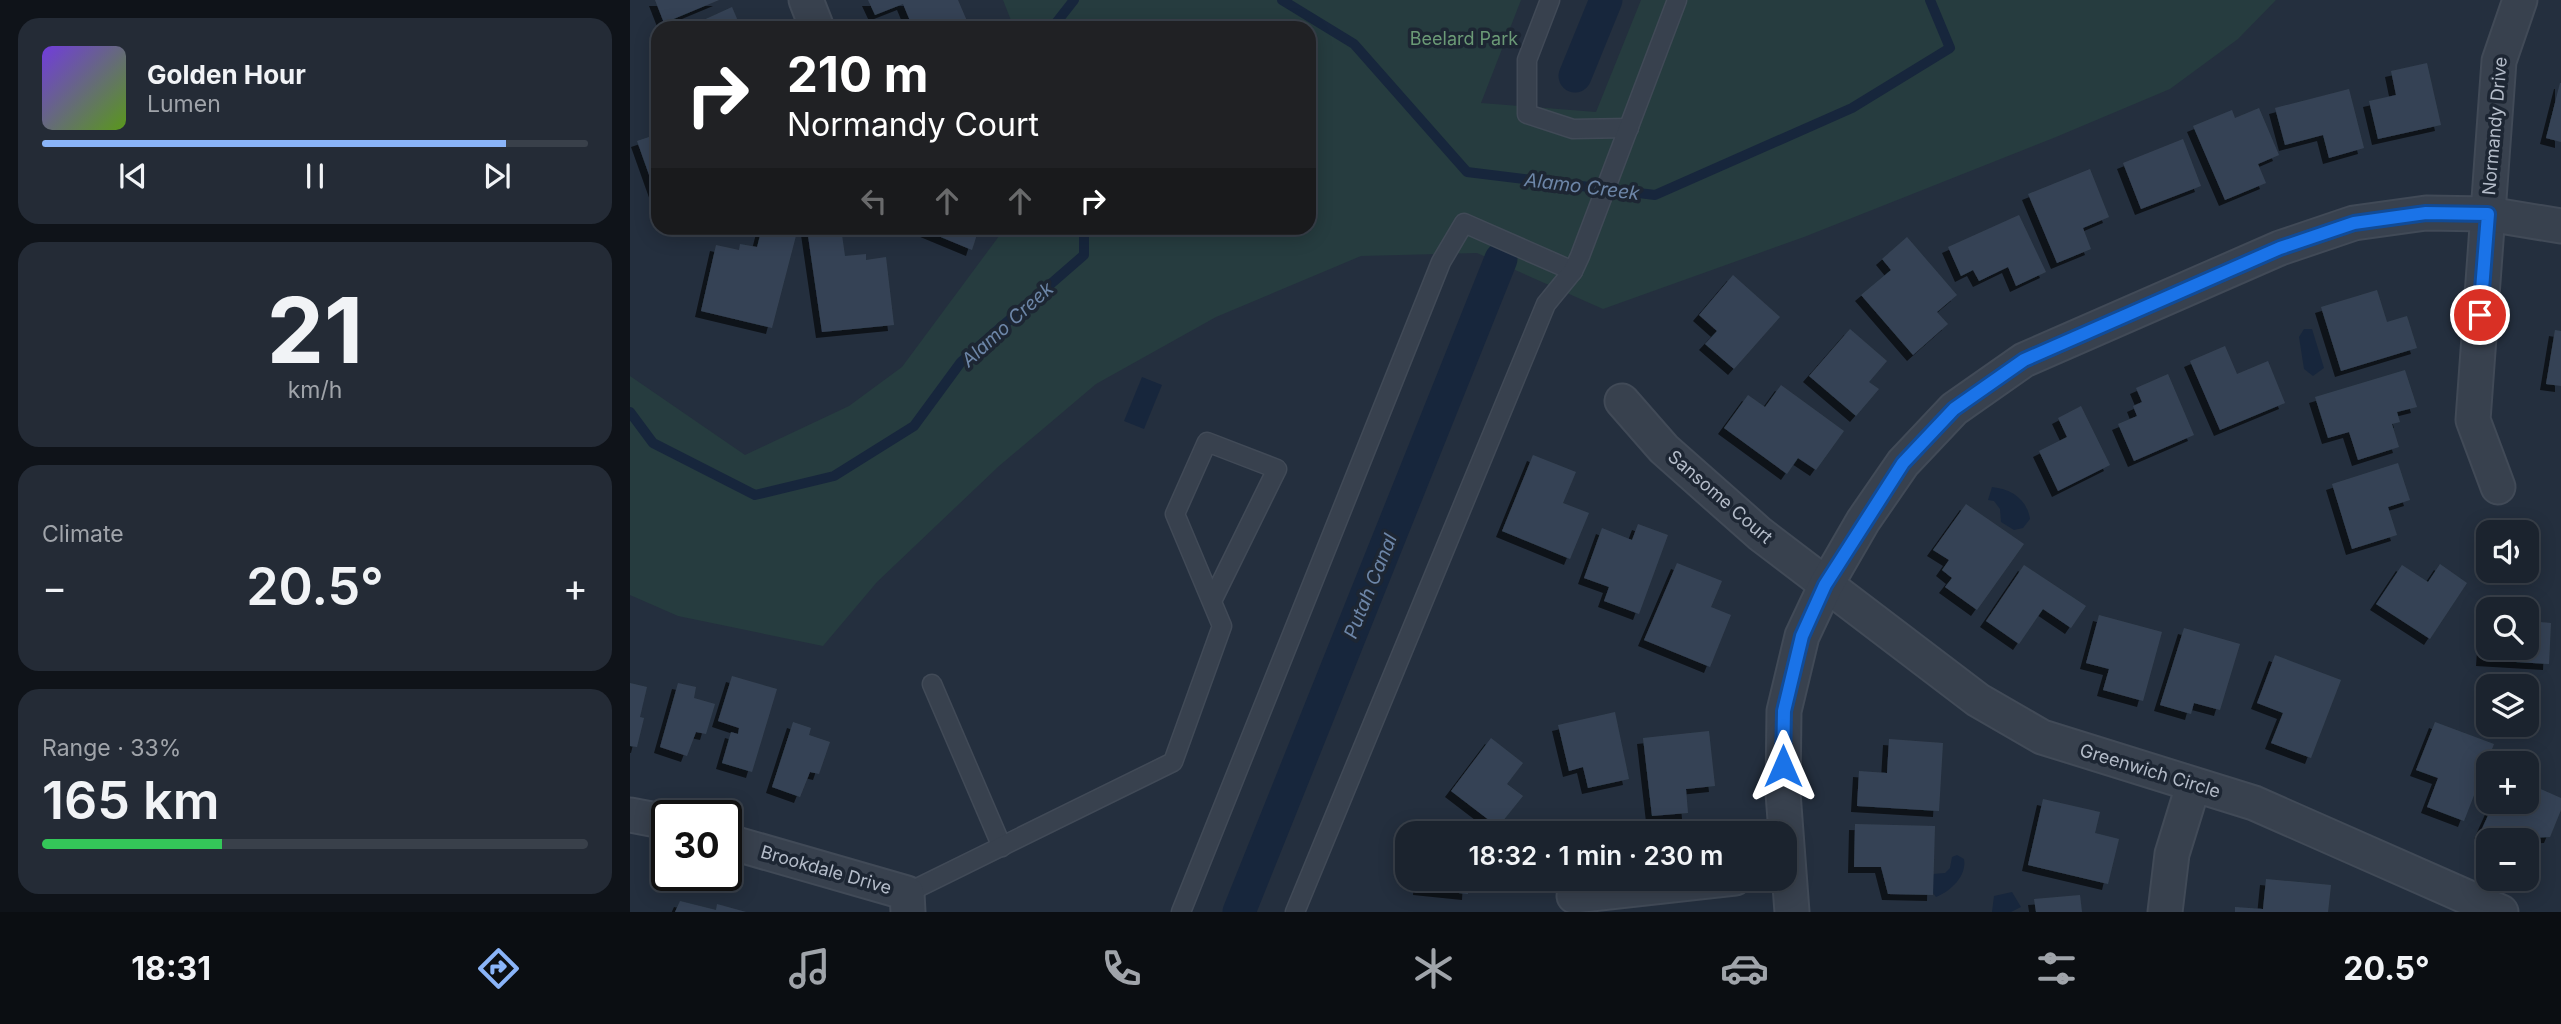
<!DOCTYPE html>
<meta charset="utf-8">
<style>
body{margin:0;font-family:Inter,sans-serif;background:#242b36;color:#f1f3f6;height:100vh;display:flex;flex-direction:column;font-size:26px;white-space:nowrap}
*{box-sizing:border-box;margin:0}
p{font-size:23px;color:#a0a4aa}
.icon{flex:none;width:38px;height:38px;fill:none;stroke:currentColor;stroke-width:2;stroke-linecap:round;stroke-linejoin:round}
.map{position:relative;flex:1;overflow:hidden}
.panel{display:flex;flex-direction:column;gap:18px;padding:18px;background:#0f1319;width:630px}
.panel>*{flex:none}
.banner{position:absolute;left:21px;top:21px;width:665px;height:214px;border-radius:21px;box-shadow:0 4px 18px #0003,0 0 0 2px #39404a;background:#202124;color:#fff;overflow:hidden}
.controls{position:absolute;left:1846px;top:520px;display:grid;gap:14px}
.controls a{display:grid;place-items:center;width:63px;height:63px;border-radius:14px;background:#1b232e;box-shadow:0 4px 18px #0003,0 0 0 2px #39404a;font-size:35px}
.speed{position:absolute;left:21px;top:800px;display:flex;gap:14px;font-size:35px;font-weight:700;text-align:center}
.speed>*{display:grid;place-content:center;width:91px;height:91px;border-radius:50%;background:#1b232e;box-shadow:0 4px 18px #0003,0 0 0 2px #39404a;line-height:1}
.speed .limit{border:4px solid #111;border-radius:10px;background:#fff;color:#111}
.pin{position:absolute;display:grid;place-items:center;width:60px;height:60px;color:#fff;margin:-30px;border:4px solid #fff;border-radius:50%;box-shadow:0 2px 7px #0007}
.me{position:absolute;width:77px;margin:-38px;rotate:0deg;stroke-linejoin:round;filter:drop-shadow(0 0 5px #0008)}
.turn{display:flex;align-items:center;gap:24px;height:147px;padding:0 21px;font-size:32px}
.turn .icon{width:91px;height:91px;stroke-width:2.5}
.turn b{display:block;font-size:49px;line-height:60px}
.lanes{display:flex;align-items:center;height:66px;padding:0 21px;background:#0003;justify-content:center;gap:35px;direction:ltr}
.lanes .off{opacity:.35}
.big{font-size:52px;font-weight:600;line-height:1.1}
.panel .widget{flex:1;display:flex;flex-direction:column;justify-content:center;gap:10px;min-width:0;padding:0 24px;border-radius:21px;background:#242b36}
.panel .dial{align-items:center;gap:0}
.dial b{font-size:91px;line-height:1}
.song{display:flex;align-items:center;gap:21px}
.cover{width:84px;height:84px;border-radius:10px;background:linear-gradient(135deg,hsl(260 70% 55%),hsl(90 70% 35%))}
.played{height:7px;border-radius:4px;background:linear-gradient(90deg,#8ab4f8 85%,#39404a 85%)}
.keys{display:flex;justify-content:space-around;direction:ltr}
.heat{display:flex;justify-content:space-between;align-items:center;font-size:38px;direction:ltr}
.charge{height:10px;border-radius:5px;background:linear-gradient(90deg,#34c759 33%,#39404a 0)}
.trip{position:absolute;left:765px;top:821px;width:402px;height:70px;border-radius:21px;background:#1b232e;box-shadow:0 4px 18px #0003,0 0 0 2px #39404a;font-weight:600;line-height:70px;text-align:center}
.dock{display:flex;height:112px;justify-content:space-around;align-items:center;background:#0b0e12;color:#a0a4aa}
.dock .icon{width:49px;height:49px}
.dock .current{color:#8ab4f8}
.dock b{font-size:32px;color:#f1f3f6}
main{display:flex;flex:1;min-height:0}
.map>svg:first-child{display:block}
.green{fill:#263c3f}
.water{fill:#17263c}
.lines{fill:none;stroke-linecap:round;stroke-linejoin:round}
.stream{stroke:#17263c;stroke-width:10}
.canal{stroke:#17263c;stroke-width:33}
.building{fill:#364354;filter:url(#shadow)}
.service-casing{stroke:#414a57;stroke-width:21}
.minor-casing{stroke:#414a57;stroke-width:37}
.service{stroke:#38414e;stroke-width:18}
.minor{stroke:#38414e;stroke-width:33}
.route-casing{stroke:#114b97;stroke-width:18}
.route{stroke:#1a73e8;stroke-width:12}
.labels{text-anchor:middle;stroke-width:7;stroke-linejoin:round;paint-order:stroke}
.park-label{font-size:18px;fill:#6b9a76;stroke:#1d2633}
.street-label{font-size:18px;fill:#b4bcc9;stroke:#1d2633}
.water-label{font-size:19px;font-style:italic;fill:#6d86a8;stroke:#1d2633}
</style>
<main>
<section class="panel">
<div class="widget">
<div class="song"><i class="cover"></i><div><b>Golden Hour</b><p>Lumen</p></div></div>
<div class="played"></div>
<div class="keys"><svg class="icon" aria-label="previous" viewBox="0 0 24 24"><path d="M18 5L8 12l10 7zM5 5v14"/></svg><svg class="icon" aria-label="pause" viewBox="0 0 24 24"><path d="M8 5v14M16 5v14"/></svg><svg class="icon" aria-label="next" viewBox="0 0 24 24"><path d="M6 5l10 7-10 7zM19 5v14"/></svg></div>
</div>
<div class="widget dial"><b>21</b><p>km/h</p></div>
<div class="widget"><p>Climate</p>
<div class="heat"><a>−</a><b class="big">20.5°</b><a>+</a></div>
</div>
<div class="widget"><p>Range · 33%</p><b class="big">165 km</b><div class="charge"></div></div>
</section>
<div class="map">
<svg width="1931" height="912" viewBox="0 0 1931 912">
<defs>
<filter id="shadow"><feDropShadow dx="-6" dy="6" stdDeviation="0" flood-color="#0009"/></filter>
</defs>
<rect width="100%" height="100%" fill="#242f3e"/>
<polygon class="green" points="373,0 891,0 851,103 966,112 1011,0 1646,0 1608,39 1540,89 1426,137 1174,237 973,309 847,253 731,256 586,317 466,384 369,466 247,582 193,646 48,616 0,595 0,376 115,455 219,406 272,367 375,228 679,228 679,28 384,28"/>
<g class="water">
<polygon points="1674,329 1682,329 1694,368 1683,376 1674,369 1669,337"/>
<polygon points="512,377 532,385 514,429 494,421"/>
<path d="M 1362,487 C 1381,489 1397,499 1400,519 L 1393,528 L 1384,530 L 1371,522 L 1370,509 L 1364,501 L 1358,500 Z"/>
<path d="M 1327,855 L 1334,859 C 1337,876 1321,891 1306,897 L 1303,893 L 1303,874 L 1315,873 L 1320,868 L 1322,857 Z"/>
<polygon points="1382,892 1391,907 1381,912 1362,912 1364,896"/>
</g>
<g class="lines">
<g class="stream">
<polyline points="652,0 724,44 837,172 1025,195 1222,108 1320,48 1300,0"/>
<polyline points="422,28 444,0"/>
<polyline points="0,412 23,443 125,495 204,476 284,426 331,362 454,255 454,228"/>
</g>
<g class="canal">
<polyline points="945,76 976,0"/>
<polyline points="609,912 871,259"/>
</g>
</g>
<g class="building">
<polygon points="25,0 89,0 34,23"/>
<polygon points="238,0 328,0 337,21 320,28 283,28 273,4 245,15"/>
<polygon points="102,7 111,28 56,28"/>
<polygon points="1797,63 1811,125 1748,139 1739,101 1766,95 1761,71"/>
<polygon points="1930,83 1931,83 1931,142 1916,138"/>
<polygon points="1719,89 1734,148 1699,158 1693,135 1655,145 1645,108"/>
<polygon points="1629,108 1649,155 1628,164 1636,183 1595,200 1563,126 1602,110 1605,118"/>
<polygon points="28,134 28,200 7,141"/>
<polygon points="1553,139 1571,186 1511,209 1493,163"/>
<polygon points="1460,169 1479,217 1453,228 1461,249 1427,263 1398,194"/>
<polygon points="1389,215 1416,272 1386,286 1378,267 1349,281 1343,270 1331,276 1318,247"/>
<polygon points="132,228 168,228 142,328 71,311 86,245 109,250 110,244 127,247"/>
<polygon points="211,228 215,256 236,254 236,260 256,257 264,325 192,332 177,229"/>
<polygon points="289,228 349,228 342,250"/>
<polygon points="1277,237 1327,295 1307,312 1318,324 1283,355 1231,295 1261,270 1252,259"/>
<polygon points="1103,275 1150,317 1104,369 1075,344 1087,331 1069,315"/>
<polygon points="1747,290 1757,322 1777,316 1787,348 1711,371 1691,307"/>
<polygon points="1220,329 1257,361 1239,382 1249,389 1226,416 1179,376"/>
<polygon points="1925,330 1931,331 1931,386 1916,384"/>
<polygon points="1595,346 1607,374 1638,361 1655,403 1590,430 1560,361"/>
<polygon points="1775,370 1787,407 1767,412 1770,422 1762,424 1769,447 1728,460 1719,432 1698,438 1685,397"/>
<polygon points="1538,374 1564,435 1504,461 1488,424 1507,416 1503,406 1512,402 1506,388"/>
<polygon points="1151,385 1214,431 1186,470 1168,458 1157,474 1094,428 1118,395 1135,407"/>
<polygon points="1451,406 1480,465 1428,491 1409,451 1437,437 1428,418"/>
<polygon points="903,455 946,472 933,503 959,513 940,559 872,531"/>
<polygon points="1768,463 1780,500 1758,507 1767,535 1722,549 1702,484"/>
<polygon points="1336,504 1394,544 1347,610 1315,587 1322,578 1312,570 1319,560 1303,550"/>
<polygon points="1008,524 1038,535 1009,614 974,601 979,587 954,578 972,528 1002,540"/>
<polygon points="1047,563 1092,581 1081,607 1101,615 1080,667 1014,640"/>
<polygon points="1810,564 1837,583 1800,639 1746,604 1772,565 1798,582"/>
<polygon points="1394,565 1456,606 1441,628 1413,609 1389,644 1356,621"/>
<polygon points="1856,599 1894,601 1894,609 1858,609 1858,648 1897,648 1897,621 1921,623 1919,664 1852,660"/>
<polygon points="1469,615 1532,632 1513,701 1473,690 1479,669 1456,663"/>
<polygon points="1554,628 1610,644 1590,710 1564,703 1561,714 1530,705"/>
<polygon points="1645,655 1711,680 1681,758 1641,743 1653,713 1627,703"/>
<polygon points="102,676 147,689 122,772 92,763 101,732 108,734 109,728 88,721"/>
<polygon points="0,683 17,687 10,717 14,718 7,747 0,746"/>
<polygon points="48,683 66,687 64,698 85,704 76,734 66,732 57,756 30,747"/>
<polygon points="985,712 999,779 958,788 953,767 939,771 928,725"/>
<polygon points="163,722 181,728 179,735 200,742 189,774 180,772 170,797 142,787"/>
<polygon points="1805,722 1864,744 1834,821 1797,807 1808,778 1786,770"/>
<polygon points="1079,731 1085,786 1056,789 1058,813 1022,816 1013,738"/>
<polygon points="861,738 893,763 877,784 893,796 868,827 821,791"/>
<polygon points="1259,739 1313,743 1309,811 1227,806 1229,771 1257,773"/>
<polygon points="1897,783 1931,798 1931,810 1920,837 1866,840 1850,833 1864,802 1897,802"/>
<polygon points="1413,799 1470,812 1465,833 1489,839 1478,884 1398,865"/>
<polygon points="1225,824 1305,826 1303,895 1258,894 1251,867 1224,867"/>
<polygon points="790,878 839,878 838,894 789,889"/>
<polygon points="1636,879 1701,885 1698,912 1605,912 1605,907 1633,909"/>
<polygon points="1450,895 1452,912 1406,912 1404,899"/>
<polygon points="50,901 86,910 87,904 116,912 45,912"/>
</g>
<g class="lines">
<g class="service-casing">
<g id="service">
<polyline points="920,0 897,60 897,114 943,129 999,128"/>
<polyline points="302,684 372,847"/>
<polyline points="277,893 543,762 592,626 545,514 577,442 647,469 582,601"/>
<polyline points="551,912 811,262 834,223 943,271"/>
<polyline points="665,912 916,304 943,271 950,256 1047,0"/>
</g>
</g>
<g class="minor-casing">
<g id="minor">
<polyline points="176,0 187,28"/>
<polyline points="992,401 1034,449 1130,534 1348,700 1412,737 1624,803 1871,912"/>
<polyline points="1868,487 1843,420 1869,61 1890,0"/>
<polyline points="0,815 37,822"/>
<polyline points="96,841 277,893 278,912"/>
<polyline points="944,896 1105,878"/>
<polyline points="1162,912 1153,793 1154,711 1172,636 1196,585 1233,521 1273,463 1324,409 1394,360 1650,248 1724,223 1796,213 1858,214 1931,226"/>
<polyline points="1535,912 1542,854 1563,786"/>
</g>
</g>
<use href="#service" class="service"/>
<use href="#minor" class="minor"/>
</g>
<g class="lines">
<g class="route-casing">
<polyline id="route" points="1153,766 1154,711 1172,636 1195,585 1273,463 1324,409 1394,360 1650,248 1724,223 1796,213 1858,214 1850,315"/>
</g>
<use href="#route" class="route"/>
</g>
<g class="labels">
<g class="park-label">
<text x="834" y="45">Beelard Park</text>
</g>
<g class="street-label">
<text transform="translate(1865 126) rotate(-85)" y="6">Normandy Drive</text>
<text transform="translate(1090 497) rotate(41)" y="6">Sansome Court</text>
<text transform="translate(1520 771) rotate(17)" y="6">Greenwich Circle</text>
<text transform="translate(196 870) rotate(16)" y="6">Brookdale Drive</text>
</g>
<g class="water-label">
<text transform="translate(952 186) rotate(7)" y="7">Alamo Creek</text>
<text transform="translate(377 324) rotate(-42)" y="7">Alamo Creek</text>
<text transform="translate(740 586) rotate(-68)" y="7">Putah Canal</text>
</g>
</g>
</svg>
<div class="controls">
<a><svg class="icon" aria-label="sound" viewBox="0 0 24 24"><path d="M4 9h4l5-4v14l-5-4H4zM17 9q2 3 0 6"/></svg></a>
<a><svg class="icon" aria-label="search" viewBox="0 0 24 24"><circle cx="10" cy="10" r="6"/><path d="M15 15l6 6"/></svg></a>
<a><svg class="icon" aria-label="layers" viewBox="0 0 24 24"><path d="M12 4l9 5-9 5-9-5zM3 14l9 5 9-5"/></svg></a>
<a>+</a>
<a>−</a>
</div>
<div class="speed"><div class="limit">30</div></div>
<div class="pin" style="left:1850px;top:315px;background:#d93025"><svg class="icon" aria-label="arrive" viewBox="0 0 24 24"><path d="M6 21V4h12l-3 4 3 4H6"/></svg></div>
<svg class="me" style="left:1153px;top:766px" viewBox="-20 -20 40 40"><path d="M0-17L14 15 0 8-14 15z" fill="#1a73e8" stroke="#fff" stroke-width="4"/></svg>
<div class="trip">18:32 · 1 min · 230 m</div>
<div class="banner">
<div class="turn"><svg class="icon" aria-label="right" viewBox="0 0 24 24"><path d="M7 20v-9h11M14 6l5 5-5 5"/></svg><div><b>210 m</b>Normandy Court</div></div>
<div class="lanes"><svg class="icon off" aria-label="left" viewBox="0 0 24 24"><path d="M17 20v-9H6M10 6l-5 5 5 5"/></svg><svg class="icon off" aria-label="ahead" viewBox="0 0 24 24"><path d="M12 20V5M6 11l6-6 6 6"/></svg><svg class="icon off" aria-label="ahead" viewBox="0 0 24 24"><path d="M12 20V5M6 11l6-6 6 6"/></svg><svg class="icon" aria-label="right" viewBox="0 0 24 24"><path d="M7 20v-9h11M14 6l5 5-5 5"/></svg></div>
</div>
</div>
</main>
<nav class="dock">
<b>18:31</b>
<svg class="icon current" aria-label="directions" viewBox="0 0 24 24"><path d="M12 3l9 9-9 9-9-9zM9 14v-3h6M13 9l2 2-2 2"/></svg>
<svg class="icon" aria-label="music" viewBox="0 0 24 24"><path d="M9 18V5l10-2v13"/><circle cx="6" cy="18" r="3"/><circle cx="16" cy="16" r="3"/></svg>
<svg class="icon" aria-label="phone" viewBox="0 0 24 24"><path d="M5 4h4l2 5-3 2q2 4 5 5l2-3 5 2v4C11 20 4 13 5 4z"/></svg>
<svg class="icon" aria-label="climate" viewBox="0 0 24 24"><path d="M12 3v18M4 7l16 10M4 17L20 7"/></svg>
<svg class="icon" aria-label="car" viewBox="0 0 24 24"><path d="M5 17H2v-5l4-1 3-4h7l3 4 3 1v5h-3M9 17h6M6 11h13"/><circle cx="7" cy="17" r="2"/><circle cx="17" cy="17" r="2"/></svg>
<svg class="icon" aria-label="filters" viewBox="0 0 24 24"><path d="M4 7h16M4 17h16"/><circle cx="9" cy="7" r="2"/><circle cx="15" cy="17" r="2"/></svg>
<b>20.5°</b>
</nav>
